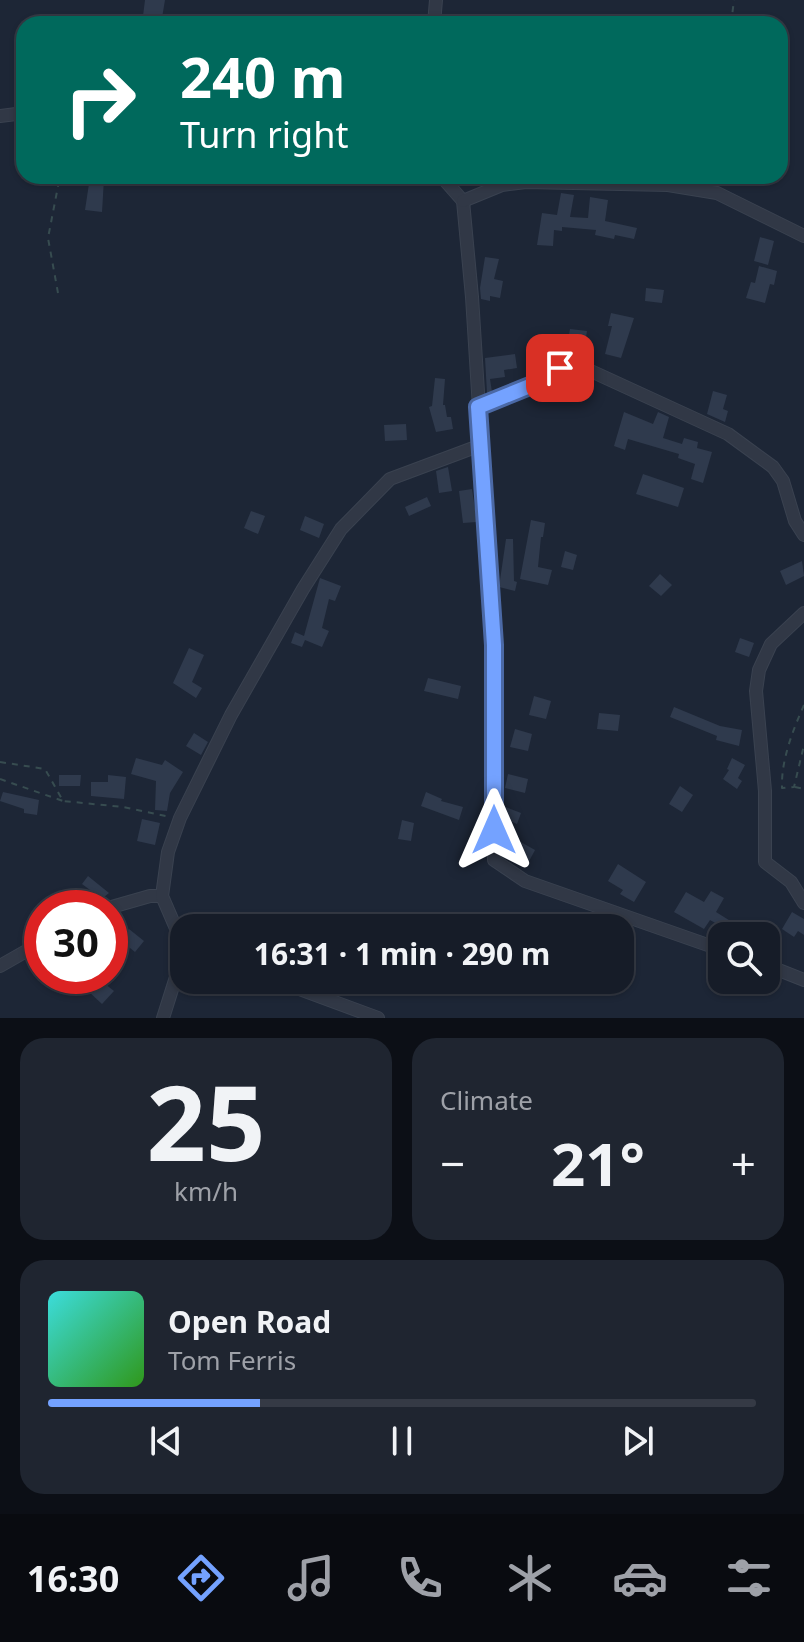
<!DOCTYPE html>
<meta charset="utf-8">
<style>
body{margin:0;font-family:"Noto Sans",sans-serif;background:#1f2530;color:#f1f3f6;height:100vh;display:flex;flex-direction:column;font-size:30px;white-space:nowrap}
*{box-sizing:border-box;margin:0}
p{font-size:26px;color:#9ea1a8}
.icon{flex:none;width:44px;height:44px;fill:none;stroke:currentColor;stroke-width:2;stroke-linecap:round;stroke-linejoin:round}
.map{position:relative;height:1018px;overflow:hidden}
.drawer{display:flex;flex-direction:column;gap:20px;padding:20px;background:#0c0f16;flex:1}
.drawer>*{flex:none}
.hud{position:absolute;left:16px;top:16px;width:772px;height:168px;border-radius:24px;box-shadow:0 2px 6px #0004,0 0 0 2px #353a45;background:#00695c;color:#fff;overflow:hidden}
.buttons{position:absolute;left:708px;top:922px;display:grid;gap:16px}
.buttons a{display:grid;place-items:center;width:72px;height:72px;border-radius:16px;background:#161c28;box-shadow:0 2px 6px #0004,0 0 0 2px #353a45;font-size:40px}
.speed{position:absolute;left:24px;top:890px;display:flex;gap:16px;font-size:40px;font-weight:700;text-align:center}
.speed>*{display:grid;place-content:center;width:104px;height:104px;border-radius:50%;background:#161c28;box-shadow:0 2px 6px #0004,0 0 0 2px #353a45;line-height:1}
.speed .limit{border:12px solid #d22;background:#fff;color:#111}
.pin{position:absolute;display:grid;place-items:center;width:68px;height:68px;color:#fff;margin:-34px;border-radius:16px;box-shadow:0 4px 12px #0006}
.me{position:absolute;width:88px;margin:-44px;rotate:0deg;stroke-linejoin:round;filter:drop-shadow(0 0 6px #0008)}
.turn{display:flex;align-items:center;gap:28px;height:168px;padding:0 32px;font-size:36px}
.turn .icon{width:104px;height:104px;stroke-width:2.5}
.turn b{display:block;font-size:56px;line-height:68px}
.big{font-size:60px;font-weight:700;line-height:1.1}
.drawer .card{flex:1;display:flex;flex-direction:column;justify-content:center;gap:12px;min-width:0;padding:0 28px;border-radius:24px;background:#1f2530}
.drawer .dial{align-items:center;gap:0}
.dial b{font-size:104px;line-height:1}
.song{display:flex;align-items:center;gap:24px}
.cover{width:96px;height:96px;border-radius:12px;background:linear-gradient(135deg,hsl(180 70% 55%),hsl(110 70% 35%))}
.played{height:8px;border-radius:4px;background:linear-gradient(90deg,#74a2ff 30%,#353a45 30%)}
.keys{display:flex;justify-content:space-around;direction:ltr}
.heat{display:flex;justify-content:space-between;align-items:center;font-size:44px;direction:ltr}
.drawer .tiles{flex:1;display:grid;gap:20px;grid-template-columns:1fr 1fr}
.card:last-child{grid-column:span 2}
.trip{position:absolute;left:170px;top:914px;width:464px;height:80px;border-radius:24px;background:#161c28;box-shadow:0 2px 6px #0004,0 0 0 2px #353a45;font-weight:700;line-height:80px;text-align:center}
.tabs{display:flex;height:128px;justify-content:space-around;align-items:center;background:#090b10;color:#9ea1a8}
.tabs .icon{width:56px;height:56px}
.tabs .selected{color:#74a2ff}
.tabs b{font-size:36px;color:#f1f3f6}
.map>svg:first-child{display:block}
.building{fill:#2f3a4d}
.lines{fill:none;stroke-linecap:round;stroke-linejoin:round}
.street-casing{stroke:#3a4250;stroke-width:14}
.path{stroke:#374c50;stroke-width:2;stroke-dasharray:6 6;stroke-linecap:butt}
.street{stroke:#313846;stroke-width:12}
.route-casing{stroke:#4b69a6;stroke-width:20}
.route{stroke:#74a2ff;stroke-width:14}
</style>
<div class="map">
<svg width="804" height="1018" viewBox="0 0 804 1018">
<rect width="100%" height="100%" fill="#1d2636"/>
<g class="building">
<polygon points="145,0 165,0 161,24 142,24"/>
<polygon points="90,177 104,179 102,212 85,210"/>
<polygon points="561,193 574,195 570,217 588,218 590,197 608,200 605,221 637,228 634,239 615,235 614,239 595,235 596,230 562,227 562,231 554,230 553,246 537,245 542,213 557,215"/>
<polygon points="760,237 774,241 768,265 754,261"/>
<polygon points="485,257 499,259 494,279 503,281 500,298 490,296 490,301 481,299 480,288"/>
<polygon points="759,266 777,271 774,285 770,284 765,303 746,298 751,282 755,283"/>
<polygon points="646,288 664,290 662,303 645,301"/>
<polygon points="611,313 634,318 621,358 605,354 612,326 608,326"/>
<polygon points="570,329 587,331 584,349 567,346"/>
<polygon points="515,354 517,368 504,370 505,377 490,379 492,392 487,393 485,358"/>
<polygon points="435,378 445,379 443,405 445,405 447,417 451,417 453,429 436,432 429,407 432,406"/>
<polygon points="713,391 727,395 723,409 728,411 725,422 707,414"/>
<polygon points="624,412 653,424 658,412 669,417 663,438 682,444 684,438 698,442 697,448 712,452 703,483 691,479 695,464 678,458 679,454 628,439 625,450 614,446"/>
<polygon points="406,424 407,440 385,441 384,425"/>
<polygon points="448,467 452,491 439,493 436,471"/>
<polygon points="643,474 684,488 678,507 636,494"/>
<polygon points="472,489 477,522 463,523 459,491"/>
<polygon points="427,497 431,506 409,516 405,507"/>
<polygon points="251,511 265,516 258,534 244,528"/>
<polygon points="305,516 324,524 319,538 300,530"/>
<polygon points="531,520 545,523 543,537 541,537 538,567 552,570 548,585 520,579"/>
<polygon points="506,539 513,539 514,581 517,582 515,591 499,587"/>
<polygon points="565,551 577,555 573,570 561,567"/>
<polygon points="802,561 804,576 786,585 780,571"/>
<polygon points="660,574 672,585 661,596 649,586"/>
<polygon points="320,578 341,586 335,601 329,599 322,628 329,631 322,647 305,640 302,647 291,643 295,632 304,636"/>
<polygon points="740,638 754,643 749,657 735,652"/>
<polygon points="189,648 204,655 192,682 202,688 196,698 173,683"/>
<polygon points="428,678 461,686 458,699 424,691"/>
<polygon points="534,696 551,701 546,719 529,715"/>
<polygon points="674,707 720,726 742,730 739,746 716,740 717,736 670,717"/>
<polygon points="599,713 620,715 618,731 597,729"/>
<polygon points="515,729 532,734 528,751 510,747"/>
<polygon points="194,733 208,742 201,755 186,746"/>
<polygon points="136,758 162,765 165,760 183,772 170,793 167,811 155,810 156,781 131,774"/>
<polygon points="732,758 745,765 738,778 742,781 737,789 723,779 729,770 727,769"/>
<polygon points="508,774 528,779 525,793 505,788"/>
<polygon points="59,775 81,775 80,786 59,786"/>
<polygon points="108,775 126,777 124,799 91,796 91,782 108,782"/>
<polygon points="680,786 693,795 682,812 669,804"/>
<polygon points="3,792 39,800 37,815 24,813 24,809 0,801"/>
<polygon points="426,792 442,799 441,801 463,807 459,820 421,806"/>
<polygon points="503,806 521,813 517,824 503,818"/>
<polygon points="142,819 160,823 155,845 137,841"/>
<polygon points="402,820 414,823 411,841 398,839"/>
<polygon points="519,841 535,850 526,867 509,858"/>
<polygon points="618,864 646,882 634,902 620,894 623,890 608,881"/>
<polygon points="88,876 109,893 90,908 81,896 90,890 82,884"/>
<polygon points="711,891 724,898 716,912 732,922 728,930 710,920 704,929 674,912 686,892 704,902"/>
<polygon points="792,912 804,919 804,935 798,931 794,937 782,929"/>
<polygon points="129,929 144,941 135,952 120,940"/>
<polygon points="72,976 95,976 114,991 102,1004"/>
</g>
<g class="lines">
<g class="street-casing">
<g id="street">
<polyline points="434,24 436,0"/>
<polyline points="0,116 24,113"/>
<polyline points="441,176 463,201 472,297 494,645 494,860 525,881 722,950"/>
<polyline points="463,201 502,185 526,182 668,185 717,193 804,236"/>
<polyline points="478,407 547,379 560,368 593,372 728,434 773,467 783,481 795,521 804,535"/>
<polyline points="804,613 771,644 759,670 756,691 765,791 765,862 791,882 804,903"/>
<polyline points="108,908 150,896 162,896"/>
<polyline points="766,965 804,980"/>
<polyline points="0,966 42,942"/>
<polyline points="275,980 378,1018"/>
<polyline points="163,1018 181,961 178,933 162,896 168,852 180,818 231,715 303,589 341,529 390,479 481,445"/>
</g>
</g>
<g class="path">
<polyline points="731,24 734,0"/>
<polyline points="58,293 48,238 60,176"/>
<path d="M 804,705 C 793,730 781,760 782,788 L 794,787 L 804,745"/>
<polyline points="0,762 45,769 63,801 123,807 166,816"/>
<polyline points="0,779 63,801"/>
<polyline points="795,787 804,789"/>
</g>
<use href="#street" class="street"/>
</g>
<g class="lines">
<g class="route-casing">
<polyline id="route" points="494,830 494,645 478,407 547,379 560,368"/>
</g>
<use href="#route" class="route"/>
</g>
</svg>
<div class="buttons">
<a><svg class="icon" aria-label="search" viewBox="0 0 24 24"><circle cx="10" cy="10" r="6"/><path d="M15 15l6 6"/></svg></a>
</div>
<div class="speed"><div class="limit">30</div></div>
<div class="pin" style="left:560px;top:368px;background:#d93025"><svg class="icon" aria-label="arrive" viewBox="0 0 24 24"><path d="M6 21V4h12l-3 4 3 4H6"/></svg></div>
<svg class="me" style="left:494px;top:830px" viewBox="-20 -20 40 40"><path d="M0-17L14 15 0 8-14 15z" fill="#74a2ff" stroke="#fff" stroke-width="4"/></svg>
<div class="trip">16:31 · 1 min · 290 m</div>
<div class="hud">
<div class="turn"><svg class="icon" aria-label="right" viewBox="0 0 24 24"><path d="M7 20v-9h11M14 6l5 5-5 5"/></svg><div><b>240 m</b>Turn right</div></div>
</div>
</div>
<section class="drawer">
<div class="tiles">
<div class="card dial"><b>25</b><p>km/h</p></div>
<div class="card"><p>Climate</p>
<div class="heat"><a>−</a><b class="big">21°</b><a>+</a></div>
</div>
<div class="card">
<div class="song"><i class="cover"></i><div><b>Open Road</b><p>Tom Ferris</p></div></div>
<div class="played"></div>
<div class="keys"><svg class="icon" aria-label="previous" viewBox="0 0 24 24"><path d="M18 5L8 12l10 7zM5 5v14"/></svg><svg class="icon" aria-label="pause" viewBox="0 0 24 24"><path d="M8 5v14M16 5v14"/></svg><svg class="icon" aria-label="next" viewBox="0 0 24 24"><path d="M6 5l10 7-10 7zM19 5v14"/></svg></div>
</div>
</div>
</section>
<nav class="tabs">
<b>16:30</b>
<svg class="icon selected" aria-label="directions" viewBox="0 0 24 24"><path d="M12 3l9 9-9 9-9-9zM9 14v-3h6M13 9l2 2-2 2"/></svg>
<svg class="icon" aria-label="music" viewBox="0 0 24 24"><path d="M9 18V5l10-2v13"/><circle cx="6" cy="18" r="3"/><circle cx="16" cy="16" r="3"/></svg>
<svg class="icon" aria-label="phone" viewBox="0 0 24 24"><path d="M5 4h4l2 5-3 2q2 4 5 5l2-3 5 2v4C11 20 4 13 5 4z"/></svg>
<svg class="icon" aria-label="climate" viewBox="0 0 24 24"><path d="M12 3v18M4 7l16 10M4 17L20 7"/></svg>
<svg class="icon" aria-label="car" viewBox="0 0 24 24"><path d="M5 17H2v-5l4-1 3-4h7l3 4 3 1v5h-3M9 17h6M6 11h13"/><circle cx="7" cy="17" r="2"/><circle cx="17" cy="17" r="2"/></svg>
<svg class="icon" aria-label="filters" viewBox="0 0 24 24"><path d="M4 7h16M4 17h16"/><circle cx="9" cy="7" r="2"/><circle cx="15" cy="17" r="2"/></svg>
</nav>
